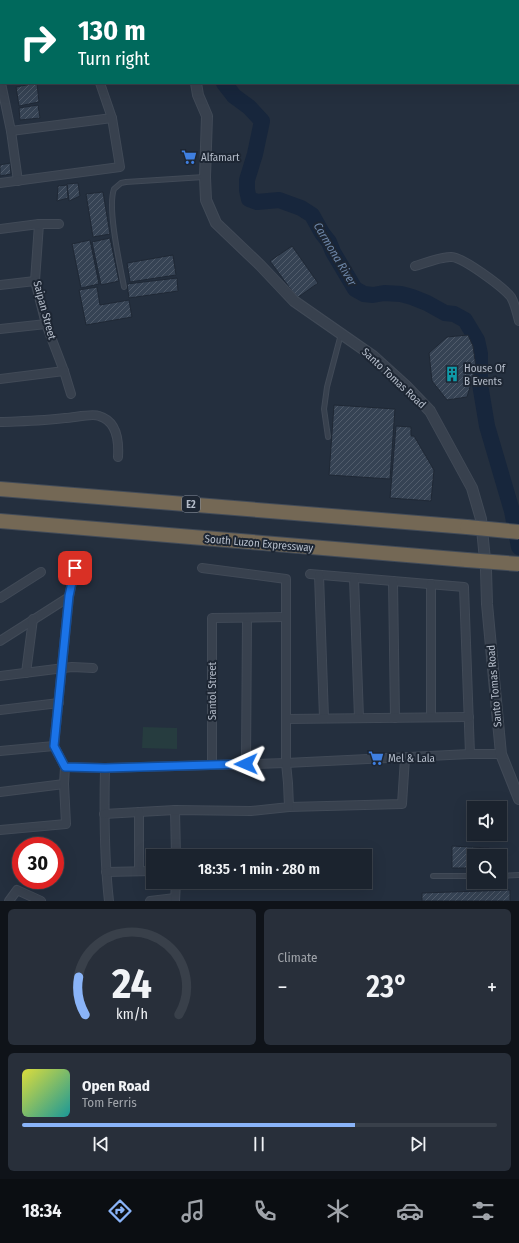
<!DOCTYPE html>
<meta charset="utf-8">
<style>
body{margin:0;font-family:"Fira Sans Condensed",sans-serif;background:#282f3a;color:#f1f3f6;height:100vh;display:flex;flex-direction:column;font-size:15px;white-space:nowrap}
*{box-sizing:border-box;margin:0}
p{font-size:13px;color:#a0a4aa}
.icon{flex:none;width:22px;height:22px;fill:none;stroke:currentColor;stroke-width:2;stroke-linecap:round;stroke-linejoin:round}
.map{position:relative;height:901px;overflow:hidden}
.drawer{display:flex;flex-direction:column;gap:8px;padding:8px;background:#0f1319;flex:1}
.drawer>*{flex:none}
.top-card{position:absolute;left:0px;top:0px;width:519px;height:84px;box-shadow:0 4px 16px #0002,0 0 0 1px #39404a;background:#00695c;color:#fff;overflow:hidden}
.controls{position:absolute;left:467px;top:801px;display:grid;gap:8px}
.controls a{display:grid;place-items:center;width:40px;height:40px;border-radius:0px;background:#1b232e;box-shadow:0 4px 16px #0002,0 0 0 1px #39404a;font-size:20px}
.speed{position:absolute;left:12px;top:837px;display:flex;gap:8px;font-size:20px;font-weight:700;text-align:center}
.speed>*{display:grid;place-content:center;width:52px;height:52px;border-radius:50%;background:#1b232e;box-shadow:0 4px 16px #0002,0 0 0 1px #39404a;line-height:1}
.speed .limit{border:6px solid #d22;background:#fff;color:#111}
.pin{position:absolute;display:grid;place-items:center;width:34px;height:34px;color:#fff;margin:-17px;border-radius:8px;box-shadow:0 2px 6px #0006}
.me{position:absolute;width:44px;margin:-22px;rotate:269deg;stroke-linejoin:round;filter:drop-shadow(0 0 3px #0008)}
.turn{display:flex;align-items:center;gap:14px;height:84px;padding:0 12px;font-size:18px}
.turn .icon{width:52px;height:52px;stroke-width:2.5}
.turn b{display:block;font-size:28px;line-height:34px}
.big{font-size:30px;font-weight:600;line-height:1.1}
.drawer .tile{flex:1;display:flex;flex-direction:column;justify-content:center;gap:6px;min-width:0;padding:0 14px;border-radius:6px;background:#282f3a}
.drawer .dial{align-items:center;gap:0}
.dial svg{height:104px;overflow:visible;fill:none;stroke:#39404a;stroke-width:7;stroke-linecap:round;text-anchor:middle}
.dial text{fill:#f1f3f6;stroke:none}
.song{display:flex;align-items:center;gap:12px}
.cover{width:48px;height:48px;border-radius:6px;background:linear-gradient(135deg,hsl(60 70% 55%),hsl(180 70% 35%))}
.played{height:4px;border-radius:2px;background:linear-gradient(90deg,#8ab4f8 70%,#39404a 70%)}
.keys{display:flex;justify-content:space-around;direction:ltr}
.heat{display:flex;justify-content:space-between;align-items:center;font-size:22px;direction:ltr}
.drawer .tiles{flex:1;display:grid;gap:8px;grid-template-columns:1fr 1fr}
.tile:last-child{grid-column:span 2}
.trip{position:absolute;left:146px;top:849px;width:226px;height:40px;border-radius:0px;background:#1b232e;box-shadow:0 4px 16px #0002,0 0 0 1px #39404a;font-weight:600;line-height:40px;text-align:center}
.dock{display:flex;height:64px;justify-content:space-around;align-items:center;background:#0b0e12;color:#a0a4aa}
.dock .icon{width:28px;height:28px}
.dock .active{color:#8ab4f8}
.dock b{font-size:18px;color:#f1f3f6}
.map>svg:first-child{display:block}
.pitch{fill:#263c3f}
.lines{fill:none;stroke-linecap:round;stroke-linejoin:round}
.river{stroke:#17263c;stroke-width:16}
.building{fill:url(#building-hatch);stroke:#1f2835}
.service-casing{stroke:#414a57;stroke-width:6}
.minor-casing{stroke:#414a57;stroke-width:10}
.tertiary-casing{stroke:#414a57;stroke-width:12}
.motorway-casing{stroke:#434c59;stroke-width:16}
.service{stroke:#38414e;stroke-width:4}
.minor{stroke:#38414e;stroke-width:8}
.tertiary{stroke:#38414e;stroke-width:10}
.motorway{stroke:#746855;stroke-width:14}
.motorway-bridge-casing{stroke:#434c59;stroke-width:16;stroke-linecap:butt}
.motorway-bridge{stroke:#746855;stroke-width:14}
.route-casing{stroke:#114b97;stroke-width:10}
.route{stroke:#1a73e8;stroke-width:7}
.labels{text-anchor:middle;stroke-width:4;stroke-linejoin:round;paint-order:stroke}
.shield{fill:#1d2633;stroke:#878f9c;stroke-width:1}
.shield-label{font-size:10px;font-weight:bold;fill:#b4bcc9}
.poi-label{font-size:11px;fill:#b4bcc9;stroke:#1d2633;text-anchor:start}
.street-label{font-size:11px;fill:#b4bcc9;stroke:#1d2633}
.water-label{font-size:12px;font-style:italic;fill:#6d86a8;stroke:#1d2633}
</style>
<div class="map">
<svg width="519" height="901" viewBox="0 0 519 901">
<defs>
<pattern id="building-hatch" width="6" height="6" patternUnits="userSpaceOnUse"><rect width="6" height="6" fill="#364354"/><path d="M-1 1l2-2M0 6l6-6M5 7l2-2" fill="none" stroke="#515c6b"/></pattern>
</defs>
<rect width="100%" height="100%" fill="#242f3e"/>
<polygon class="pitch" points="143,727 177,728 177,749 142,748"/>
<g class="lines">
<g class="river">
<polyline points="371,0 371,1"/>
<polyline points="224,83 234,96 249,107 262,121 255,154 247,180 247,190 249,199 257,202 279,200 301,208 312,215 322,233 329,242 333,252 355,289 364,294 373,295 384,293 401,294 412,297 427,303 445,313 454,314 465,320 477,340 480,354 480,384 487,426 512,511 519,547"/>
</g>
</g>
<g class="building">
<polygon points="37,83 39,102 19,106 16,87"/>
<polygon points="38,105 40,118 20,120 19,108"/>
<polygon points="10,163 11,174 0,176 0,165"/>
<polygon points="78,183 80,196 69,201 67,184"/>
<polygon points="67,185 68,198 57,201 58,186"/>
<polygon points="103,192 110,234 93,237 86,194"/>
<polygon points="110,238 119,281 101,285 92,242"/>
<polygon points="90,240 99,284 81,288 72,244"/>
<polygon points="292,246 318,283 297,298 270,261"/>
<polygon points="173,255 176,275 130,282 127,263"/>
<polygon points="177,278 178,291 129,298 127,284"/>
<polygon points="97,287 100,305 129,300 132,317 86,325 79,290"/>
<polygon points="468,335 473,346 476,367 467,397 447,400 432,381 429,353 447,337"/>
<polygon points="334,405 395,409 390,479 329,475"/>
<polygon points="396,426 411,427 411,436 414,436 434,470 431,501 390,498"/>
<polygon points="452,846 489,848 488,856 474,856 474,868 452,868"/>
<polygon points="510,890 510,901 422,901 422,893"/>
</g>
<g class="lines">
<g class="service-casing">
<g id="service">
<path d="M 124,287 C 120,265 107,208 114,189 L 121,183 L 126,182 L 204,177"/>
<polyline points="328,437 324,409 327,387 341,334"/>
<polyline points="433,876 474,876"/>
<polyline points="500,876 519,875"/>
</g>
</g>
<g class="minor-casing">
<g id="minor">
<polyline points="18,0 18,1"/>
<polyline points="101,0 102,1"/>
<polyline points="162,0 162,1"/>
<polyline points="140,1 148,0"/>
<polyline points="0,14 1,14"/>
<polyline points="1,83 11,131 18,181"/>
<polyline points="11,131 112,118"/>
<polyline points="0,183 120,167 112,118 100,83"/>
<polyline points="39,224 35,281 46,324 64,371 71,394"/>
<polyline points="0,229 39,224 59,224"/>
<path d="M 415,266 C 425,263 443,256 452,257 C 464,258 503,287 511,297 C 515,304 517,313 519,321"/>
<polyline points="0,285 35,281"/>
<polyline points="0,329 46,324"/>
<polyline points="0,379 64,371"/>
<path d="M 0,422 C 22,421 43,421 65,418 C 73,418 92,413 99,416 C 117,421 119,441 118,457"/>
<polyline points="310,574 464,587 470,754"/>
<polyline points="319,575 324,718"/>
<polyline points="354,578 359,718"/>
<polyline points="393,581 395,718"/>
<polyline points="431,584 431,717"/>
<polyline points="0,598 41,572"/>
<polyline points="0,641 69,597"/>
<polyline points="26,673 33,619"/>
<polyline points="0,676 72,667 93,668"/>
<polyline points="0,710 59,703"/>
<polyline points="286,719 469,717"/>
<polyline points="0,751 54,746"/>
<polyline points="246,764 247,618"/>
<polyline points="212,765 212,618 286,617"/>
<polyline points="65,767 105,768 286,763 470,754 501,754"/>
<path d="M 105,768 C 104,812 104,857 109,901"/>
<polyline points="0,792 64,784"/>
<polyline points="289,807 402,804 405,758"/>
<polyline points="175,810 176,856"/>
<polyline points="104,814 175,810 251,811 289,807 288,783 286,763 286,579 202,568"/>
<polyline points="0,830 66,824 64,784 65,767 54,746 69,597 75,568"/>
<polyline points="139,871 139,812"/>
<polyline points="106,872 153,871"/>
<polyline points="9,901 17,890 41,901"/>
<polyline points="150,901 175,898"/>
<polyline points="175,901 176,882"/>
</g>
</g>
<g class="tertiary-casing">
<g id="tertiary">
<polyline points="201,1 202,0"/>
<polyline points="196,83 198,95 207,116 205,177 206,200 216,223 260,265 294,301 373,356 406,386 430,411 472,488 481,519 486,570 487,604 501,754 519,799"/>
</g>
</g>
<g class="motorway-casing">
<g id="motorway">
<polyline points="0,489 467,527"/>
<polyline points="0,521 467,560"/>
</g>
</g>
<use href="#service" class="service"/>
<use href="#minor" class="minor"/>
<use href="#tertiary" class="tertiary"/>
<use href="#motorway" class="motorway"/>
<g class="motorway-bridge-casing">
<g id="motorway-bridge">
<polyline points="467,527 519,532"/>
<polyline points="467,560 519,564"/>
</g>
</g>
<use href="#motorway-bridge" class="motorway-bridge"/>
</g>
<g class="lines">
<g class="route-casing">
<polyline id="route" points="75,568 69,596 54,746 65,767 105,768 246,764"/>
</g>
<use href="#route" class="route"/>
</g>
<defs>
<g id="supermarket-bare" transform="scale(1.2)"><path d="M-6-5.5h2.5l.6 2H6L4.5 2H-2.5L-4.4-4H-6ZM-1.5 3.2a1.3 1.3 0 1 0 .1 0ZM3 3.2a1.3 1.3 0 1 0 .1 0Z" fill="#3f7fe0" stroke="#1d2633" stroke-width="2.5" paint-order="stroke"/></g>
<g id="building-bare" transform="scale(1.2)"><path d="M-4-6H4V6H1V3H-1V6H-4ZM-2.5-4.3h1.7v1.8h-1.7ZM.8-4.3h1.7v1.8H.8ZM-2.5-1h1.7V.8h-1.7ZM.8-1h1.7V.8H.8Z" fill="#0f9aa8" stroke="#1d2633" stroke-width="2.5" paint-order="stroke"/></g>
</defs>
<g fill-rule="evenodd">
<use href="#supermarket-bare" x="189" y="157"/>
<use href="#building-bare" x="452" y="374"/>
<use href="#supermarket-bare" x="376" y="758"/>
</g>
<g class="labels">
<rect class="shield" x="182" y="496" width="18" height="16" rx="3"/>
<g class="shield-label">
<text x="191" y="508">E2</text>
</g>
<g class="poi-label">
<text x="201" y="161">Alfamart</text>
<text x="464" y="372">House Of<tspan x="464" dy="13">B Events</tspan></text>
<text x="388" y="762">Mel &amp; Lala</text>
</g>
<g class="street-label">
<text transform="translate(45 310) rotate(75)" y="4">Saipan Street</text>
<text transform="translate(394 378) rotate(43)" y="4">Santo Tomas Road</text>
<text transform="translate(259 543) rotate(5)" y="4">South Luzon Expressway</text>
<text transform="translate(494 686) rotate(-95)" y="4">Santo Tomas Road</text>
<text transform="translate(212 691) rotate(-90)" y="4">Santol Street</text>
</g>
<g class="water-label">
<text transform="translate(335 254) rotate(59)" y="4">Carmona River</text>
</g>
</g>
</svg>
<div class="controls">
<a><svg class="icon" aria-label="sound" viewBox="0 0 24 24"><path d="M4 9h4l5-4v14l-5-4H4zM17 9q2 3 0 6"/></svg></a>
<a><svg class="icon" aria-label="search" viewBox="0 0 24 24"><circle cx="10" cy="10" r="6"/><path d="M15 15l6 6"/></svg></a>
</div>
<div class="speed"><div class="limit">30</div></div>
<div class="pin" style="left:75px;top:568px;background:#d93025"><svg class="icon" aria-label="arrive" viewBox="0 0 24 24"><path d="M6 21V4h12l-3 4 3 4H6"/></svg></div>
<svg class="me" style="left:246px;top:764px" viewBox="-20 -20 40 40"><path d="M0-17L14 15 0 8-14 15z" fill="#1a73e8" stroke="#fff" stroke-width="4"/></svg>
<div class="trip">18:35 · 1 min · 280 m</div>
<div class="top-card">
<div class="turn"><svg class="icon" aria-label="right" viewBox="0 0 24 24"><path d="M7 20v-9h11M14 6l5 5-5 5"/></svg><div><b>130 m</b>Turn right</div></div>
</div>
</div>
<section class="drawer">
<div class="tiles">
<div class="tile dial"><svg viewBox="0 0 100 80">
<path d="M14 69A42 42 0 1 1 86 69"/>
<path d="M14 69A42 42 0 0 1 9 40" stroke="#8ab4f8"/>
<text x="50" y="56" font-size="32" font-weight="700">24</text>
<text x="50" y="72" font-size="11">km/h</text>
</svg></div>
<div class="tile"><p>Climate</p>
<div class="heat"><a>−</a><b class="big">23°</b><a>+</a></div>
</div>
<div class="tile">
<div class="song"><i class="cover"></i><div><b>Open Road</b><p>Tom Ferris</p></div></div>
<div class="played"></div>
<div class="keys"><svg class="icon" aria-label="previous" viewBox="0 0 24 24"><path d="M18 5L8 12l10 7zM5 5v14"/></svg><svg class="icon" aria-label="pause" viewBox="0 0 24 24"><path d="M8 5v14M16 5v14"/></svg><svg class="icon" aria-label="next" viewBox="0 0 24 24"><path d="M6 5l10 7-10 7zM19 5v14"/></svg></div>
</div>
</div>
</section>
<nav class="dock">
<b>18:34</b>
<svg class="icon active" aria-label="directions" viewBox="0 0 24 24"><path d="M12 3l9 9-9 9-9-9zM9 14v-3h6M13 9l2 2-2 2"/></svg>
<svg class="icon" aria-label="music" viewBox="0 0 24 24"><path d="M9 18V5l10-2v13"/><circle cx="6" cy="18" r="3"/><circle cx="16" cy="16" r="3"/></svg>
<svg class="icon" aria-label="phone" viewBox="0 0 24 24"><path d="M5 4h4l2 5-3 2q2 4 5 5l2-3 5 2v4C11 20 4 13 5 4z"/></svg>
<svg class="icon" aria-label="climate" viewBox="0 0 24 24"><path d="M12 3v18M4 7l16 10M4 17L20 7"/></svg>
<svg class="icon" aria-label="car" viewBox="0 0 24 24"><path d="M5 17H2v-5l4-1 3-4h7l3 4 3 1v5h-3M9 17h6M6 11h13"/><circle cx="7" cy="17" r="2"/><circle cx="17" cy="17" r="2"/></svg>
<svg class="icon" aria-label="filters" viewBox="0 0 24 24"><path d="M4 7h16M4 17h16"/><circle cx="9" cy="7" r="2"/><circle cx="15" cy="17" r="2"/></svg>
</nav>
